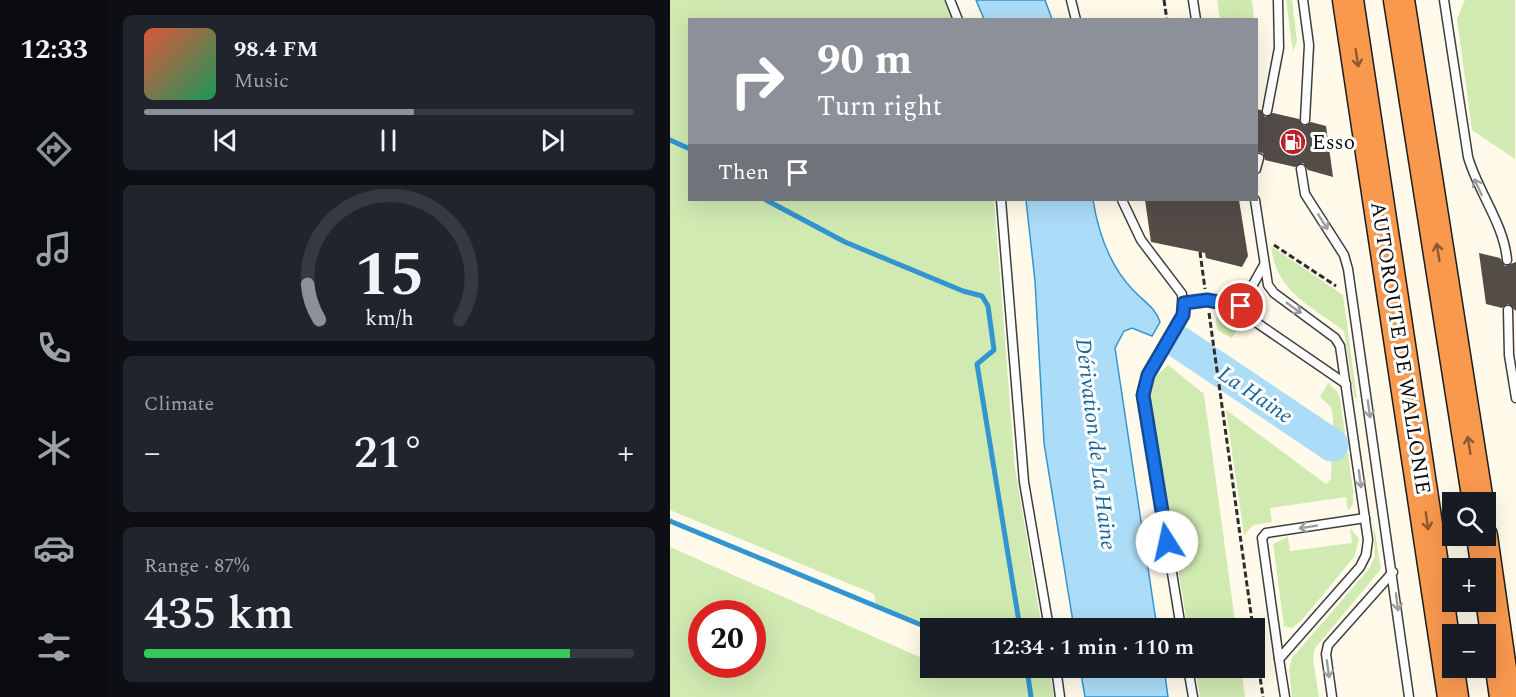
<!DOCTYPE html>
<meta charset="utf-8">
<style>
body{margin:0;font-family:Spectral,serif;background:#20242c;color:#f1f3f6;height:100vh;display:flex;flex-direction:column;font-size:22px;white-space:nowrap}
*{box-sizing:border-box;margin:0}
p{font-size:20px;color:#9ea1a6}
.icon{flex:none;width:33px;height:33px;fill:none;stroke:currentColor;stroke-width:2;stroke-linecap:round;stroke-linejoin:round}
.map{position:relative;flex:1;overflow:hidden}
.sheet{display:flex;flex-direction:column;gap:15px;padding:15px;background:#0d0f14;width:562px}
.sheet>*{flex:none}
.banner{position:absolute;left:18px;top:18px;width:570px;height:183px;border-radius:0px;box-shadow:0 6px 24px #0002;background:#8c9099;color:#fff;overflow:hidden}
.controls{position:absolute;left:772px;top:492px;display:grid;gap:12px}
.controls a{display:grid;place-items:center;width:54px;height:54px;border-radius:0px;background:#171b24;box-shadow:0 6px 24px #0002;font-size:30px}
.speed{position:absolute;left:18px;top:600px;display:flex;gap:12px;font-size:30px;font-weight:700;text-align:center}
.speed>*{display:grid;place-content:center;width:78px;height:78px;border-radius:50%;background:#171b24;box-shadow:0 6px 24px #0002;line-height:1}
.speed .limit{border:9px solid #d22;background:#fff;color:#111}
.pin{position:absolute;display:grid;place-items:center;width:51px;height:51px;color:#fff;margin:-26px;border:3px solid #fff;border-radius:50%;box-shadow:0 2px 6px #0007}
.me{position:absolute;width:66px;margin:-33px;rotate:350deg;stroke-linejoin:round;filter:drop-shadow(0 0 4px #0008)}
.turn{display:flex;align-items:center;gap:21px;height:126px;padding:0 30px;font-size:27px}
.turn .icon{width:78px;height:78px;stroke-width:2.5}
.turn b{display:block;font-size:42px;line-height:51px}
.then{display:flex;align-items:center;height:57px;padding:0 30px;background:#0003;gap:12px;font-size:22px}
.big{font-size:45px;font-weight:600;line-height:1.1}
.sheet .card{flex:1;display:flex;flex-direction:column;justify-content:center;gap:9px;min-width:0;padding:0 21px;border-radius:9px;background:#20242c}
.sheet .dial{align-items:center;gap:0}
.dial svg{height:156px;overflow:visible;fill:none;stroke:#363941;stroke-width:7;stroke-linecap:round;text-anchor:middle}
.dial text{fill:#f1f3f6;stroke:none}
.song{display:flex;align-items:center;gap:18px}
.cover{width:72px;height:72px;border-radius:9px;background:linear-gradient(135deg,hsl(10 70% 55%),hsl(150 70% 35%))}
.played{height:6px;border-radius:3px;background:linear-gradient(90deg,#8c9099 55%,#363941 55%)}
.keys{display:flex;justify-content:space-around;direction:ltr}
.heat{display:flex;justify-content:space-between;align-items:center;font-size:33px;direction:ltr}
.charge{height:9px;border-radius:4px;background:linear-gradient(90deg,#34c759 87%,#363941 0)}
.trip{position:absolute;left:250px;top:618px;width:345px;height:60px;border-radius:0px;background:#171b24;box-shadow:0 6px 24px #0002;font-weight:600;line-height:60px;text-align:center}
main{display:flex;flex:1;min-height:0}
.tabs{display:flex;flex-direction:column;width:108px;justify-content:space-around;align-items:center;background:#090b0e;color:#9ea1a6}
.tabs .icon{width:42px;height:42px}
.tabs .current{color:#8c9099}
.tabs b{font-size:27px;color:#f1f3f6}
.map>svg:first-child{display:block}
.green{fill:#d0eab2;fill-rule:evenodd}
.water{fill:#acddf8;stroke:#3294d0;stroke-width:1.5}
.lines{fill:none;stroke-linecap:round;stroke-linejoin:round}
.stream{stroke:#3294d0;stroke-width:5}
.river{stroke:#acddf8;stroke-width:33}
.building{fill:#544c47}
.lane-casing{stroke:#3e3e3e;stroke-width:11}
.highway-casing{stroke:#1c1c1c;stroke-width:33}
.path{stroke:#2d2d2d;stroke-width:3;stroke-dasharray:6 3;stroke-linecap:butt}
.lane{stroke:#fff;stroke-width:8}
.highway{stroke:#f8994e;stroke-width:30}
.oneway{stroke:#8d5930}
.oneway2{stroke:#9d9d9d}
.route-casing{stroke:#114b97;stroke-width:15}
.route{stroke:#1a73e8;stroke-width:10}
.labels{text-anchor:middle;stroke-width:6;stroke-linejoin:round;paint-order:stroke}
.poi-label{font-size:21px;fill:#0b0b0b;stroke:#fff;text-anchor:start}
.street-label{font-size:21px;fill:#0b0b0b;stroke:#fff}
.water-label{font-size:22px;font-style:italic;fill:#12649f;stroke:#fff}
</style>
<main>
<nav class="tabs">
<b>12:33</b>
<svg class="icon current" aria-label="directions" viewBox="0 0 24 24"><path d="M12 3l9 9-9 9-9-9zM9 14v-3h6M13 9l2 2-2 2"/></svg>
<svg class="icon" aria-label="music" viewBox="0 0 24 24"><path d="M9 18V5l10-2v13"/><circle cx="6" cy="18" r="3"/><circle cx="16" cy="16" r="3"/></svg>
<svg class="icon" aria-label="phone" viewBox="0 0 24 24"><path d="M5 4h4l2 5-3 2q2 4 5 5l2-3 5 2v4C11 20 4 13 5 4z"/></svg>
<svg class="icon" aria-label="climate" viewBox="0 0 24 24"><path d="M12 3v18M4 7l16 10M4 17L20 7"/></svg>
<svg class="icon" aria-label="car" viewBox="0 0 24 24"><path d="M5 17H2v-5l4-1 3-4h7l3 4 3 1v5h-3M9 17h6M6 11h13"/><circle cx="7" cy="17" r="2"/><circle cx="17" cy="17" r="2"/></svg>
<svg class="icon" aria-label="filters" viewBox="0 0 24 24"><path d="M4 7h16M4 17h16"/><circle cx="9" cy="7" r="2"/><circle cx="15" cy="17" r="2"/></svg>
</nav>
<section class="sheet">
<div class="card">
<div class="song"><i class="cover"></i><div><b>98.4 FM</b><p>Music</p></div></div>
<div class="played"></div>
<div class="keys"><svg class="icon" aria-label="previous" viewBox="0 0 24 24"><path d="M18 5L8 12l10 7zM5 5v14"/></svg><svg class="icon" aria-label="pause" viewBox="0 0 24 24"><path d="M8 5v14M16 5v14"/></svg><svg class="icon" aria-label="next" viewBox="0 0 24 24"><path d="M6 5l10 7-10 7zM19 5v14"/></svg></div>
</div>
<div class="card dial"><svg viewBox="0 0 100 80">
<path d="M14 69A42 42 0 1 1 86 69"/>
<path d="M14 69A42 42 0 0 1 8 51" stroke="#8c9099"/>
<text x="50" y="56" font-size="32" font-weight="700">15</text>
<text x="50" y="72" font-size="11">km/h</text>
</svg></div>
<div class="card"><p>Climate</p>
<div class="heat"><a>−</a><b class="big">21°</b><a>+</a></div>
</div>
<div class="card"><p>Range · 87%</p><b class="big">435 km</b><div class="charge"></div></div>
</section>
<div class="map">
<svg width="846" height="697" viewBox="0 0 846 697">
<rect width="100%" height="100%" fill="#fffae9"/>
<g class="green">
<polygon points="0,0 274,0 282,19 20,20 20,200 324,200 345,468 372,628 261,629 206,606 204,594 0,510"/>
<polygon points="547,0 582,0 584,19 550,19"/>
<polygon points="616,0 622,0 627,41 623,51"/>
<polygon points="795,0 845,0 845,159 802,130 787,19"/>
<path d="M 601,246 L 673,295 L 687,399 L 684,396 L 674,331 C 640,305 606,292 601,246 Z"/>
<polygon points="550,311 571,324 562,338 547,330 546,319"/>
<polygon points="498,365 534,394 566,628 518,628 479,398 484,378"/>
<polygon points="658,383 667,391 670,399 683,490 683,504 678,511 676,497 600,508 602,522 583,525 574,535 556,410 656,484 661,479 663,418 661,407 650,397"/>
<polygon points="703,521 711,569 645,648 643,659 649,697 622,697 619,669 622,658 699,569 705,556"/>
<polygon points="680,528 689,539 684,557 631,621 622,628 614,626 603,544 618,537 620,551 682,543"/>
<path d="M 0,547 L 261,662 L 261,668 L 274,668 L 283,671 L 282,668 L 379,668 L 384,697 L 0,697 ZM 32,614 L 82,614 L 82,664 L 32,664 Z"/>
<polygon points="525,668 571,668 575,697 530,697"/>
</g>
<g class="water">
<polygon points="306,0 375,0 382,19 314,19"/>
<path d="M 356,200 L 423,200 C 428,231 440,266 463,290 C 473,301 485,307 490,322 L 482,336 L 462,328 L 454,331 L 445,348 L 487,628 L 404,628 L 374,443 L 365,281 Z"/>
<polygon points="410,668 494,668 498,697 415,697"/>
</g>
<g class="lines">
<g class="stream">
<polyline points="0,140 20,149"/>
<polyline points="96,200 175,242 293,291 312,296 318,306 324,350 307,364 350,628"/>
<polyline points="0,521 261,629"/>
<polyline points="352,668 357,669 361,697"/>
</g>
<polyline class="river" points="510,343 662,445"/>
</g>
<g class="building">
<polygon points="586,109 591,110 595,117 603,113 629,119 634,126 641,122 656,126 663,177 638,170 633,163 625,167 595,160 593,153 586,152"/>
<polygon points="475,200 569,200 578,256 572,267 536,258 535,253 481,242"/>
<polygon points="809,253 830,258 835,266 846,262 846,311 838,304 832,308 816,304"/>
</g>
<g class="lines">
<g class="lane-casing">
<g id="lane">
<polyline points="280,0 288,20"/>
<polyline points="401,0 406,20"/>
<polyline points="523,0 526,20"/>
<polyline points="633,0 639,45 635,120"/>
<path d="M 774,0 L 798,157 C 808,192 834,224 837,260"/>
<polyline points="597,111 609,48 608,0"/>
<polyline points="586,169 589,158"/>
<polyline points="631,169 635,194 674,255 678,269 739,697"/>
<polyline points="331,200 354,482 379,628"/>
<polyline points="452,200 471,240 512,294 513,315 478,375 473,395 511,628"/>
<polyline points="585,200 598,285 604,293 665,338 670,346 698,540 696,555 690,567 609,659 615,697"/>
<polyline points="594,265 571,306 574,314 676,384"/>
<polyline points="514,303 537,300 571,306"/>
<polyline points="838,310 839,355 846,398"/>
<polyline points="609,659 592,538 596,533 695,518"/>
<polyline points="386,668 390,697"/>
<polyline points="518,668 523,697"/>
<polyline points="662,697 656,654 658,645 723,572"/>
</g>
</g>
<g class="highway-casing">
<g id="highway">
<polyline points="678,0 783,697"/>
<polyline points="729,0 808,502"/>
<polyline points="812,536 835,697"/>
</g>
</g>
<g class="path">
<polyline points="494,0 497,20"/>
<polyline points="604,245 666,286"/>
<polyline points="530,252 535,289"/>
<polyline points="539,313 583,628"/>
<polyline points="585,643 593,697"/>
</g>
<use href="#lane" class="lane"/>
<use href="#highway" class="highway"/>
</g>
<defs><path id="oneway-shaft" d="M-6 0H5M1.5-3L5.5 0L1.5 3" fill="none" stroke-width="1.6" stroke-linecap="round" stroke-linejoin="round" transform="scale(1.5)"/></defs>
<g class="oneway">
<use href="#oneway-shaft" transform="translate(687 58) rotate(81)"/>
<use href="#oneway-shaft" transform="translate(768 252) rotate(-99)"/>
<use href="#oneway-shaft" transform="translate(799 445) rotate(-99)"/>
<use href="#oneway-shaft" transform="translate(757 521) rotate(82)"/>
</g>
<g class="oneway2">
<use href="#oneway-shaft" transform="translate(808 187) rotate(-115)"/>
<use href="#oneway-shaft" transform="translate(653 222) rotate(58)"/>
<use href="#oneway-shaft" transform="translate(624 308) rotate(36)"/>
<use href="#oneway-shaft" transform="translate(699 409) rotate(82)"/>
<use href="#oneway-shaft" transform="translate(690 479) rotate(82)"/>
<use href="#oneway-shaft" transform="translate(638 527) rotate(171)"/>
<use href="#oneway-shaft" transform="translate(727 602) rotate(83)"/>
<use href="#oneway-shaft" transform="translate(658 669) rotate(82)"/>
</g>
<g class="lines">
<g class="route-casing">
<polyline id="route" points="497,542 473,395 478,375 513,315 514,303 537,300 571,306"/>
</g>
<use href="#route" class="route"/>
</g>
<defs>
<g id="fuel-disc" transform="scale(1.35)"><circle r="9.5" fill="#be202a" stroke="#fff"/><path d="M-5.5-6h7V0h2V4h1.3V-2.5L3-4.5l.8-.8L6-3V5H2.5V1h-1V6h-7ZM-4.2-4.7v3.2H.2V-4.7Z" fill="#fff"/></g>
</defs>
<g fill-rule="evenodd">
<use href="#fuel-disc" x="623" y="142"/>
</g>
<g class="labels">
<g class="poi-label">
<text x="642" y="149">Esso</text>
</g>
<g class="street-label">
<text transform="translate(731 348) rotate(81)" y="7">AUTOROUTE DE WALLONIE</text>
</g>
<g class="water-label">
<text transform="translate(586 394) rotate(34)" y="8">La Haine</text>
<text transform="translate(427 444) rotate(83)" y="8">Dérivation de La Haine</text>
</g>
</g>
</svg>
<div class="controls">
<a><svg class="icon" aria-label="search" viewBox="0 0 24 24"><circle cx="10" cy="10" r="6"/><path d="M15 15l6 6"/></svg></a>
<a>+</a>
<a>−</a>
</div>
<div class="speed"><div class="limit">20</div></div>
<div class="pin" style="left:571px;top:306px;background:#d93025"><svg class="icon" aria-label="arrive" viewBox="0 0 24 24"><path d="M6 21V4h12l-3 4 3 4H6"/></svg></div>
<svg class="me" style="left:497px;top:542px" viewBox="-20 -20 40 40"><circle r="19" fill="#fff"/><path d="M0-13L10 11 0 6-10 11z" fill="#1a73e8"/></svg>
<div class="trip">12:34 · 1 min · 110 m</div>
<div class="banner">
<div class="turn"><svg class="icon" aria-label="right" viewBox="0 0 24 24"><path d="M7 20v-9h11M14 6l5 5-5 5"/></svg><div><b>90 m</b>Turn right</div></div>
<div class="then">Then<svg class="icon" aria-label="arrive" viewBox="0 0 24 24"><path d="M6 21V4h12l-3 4 3 4H6"/></svg></div>
</div>
</div>
</main>
